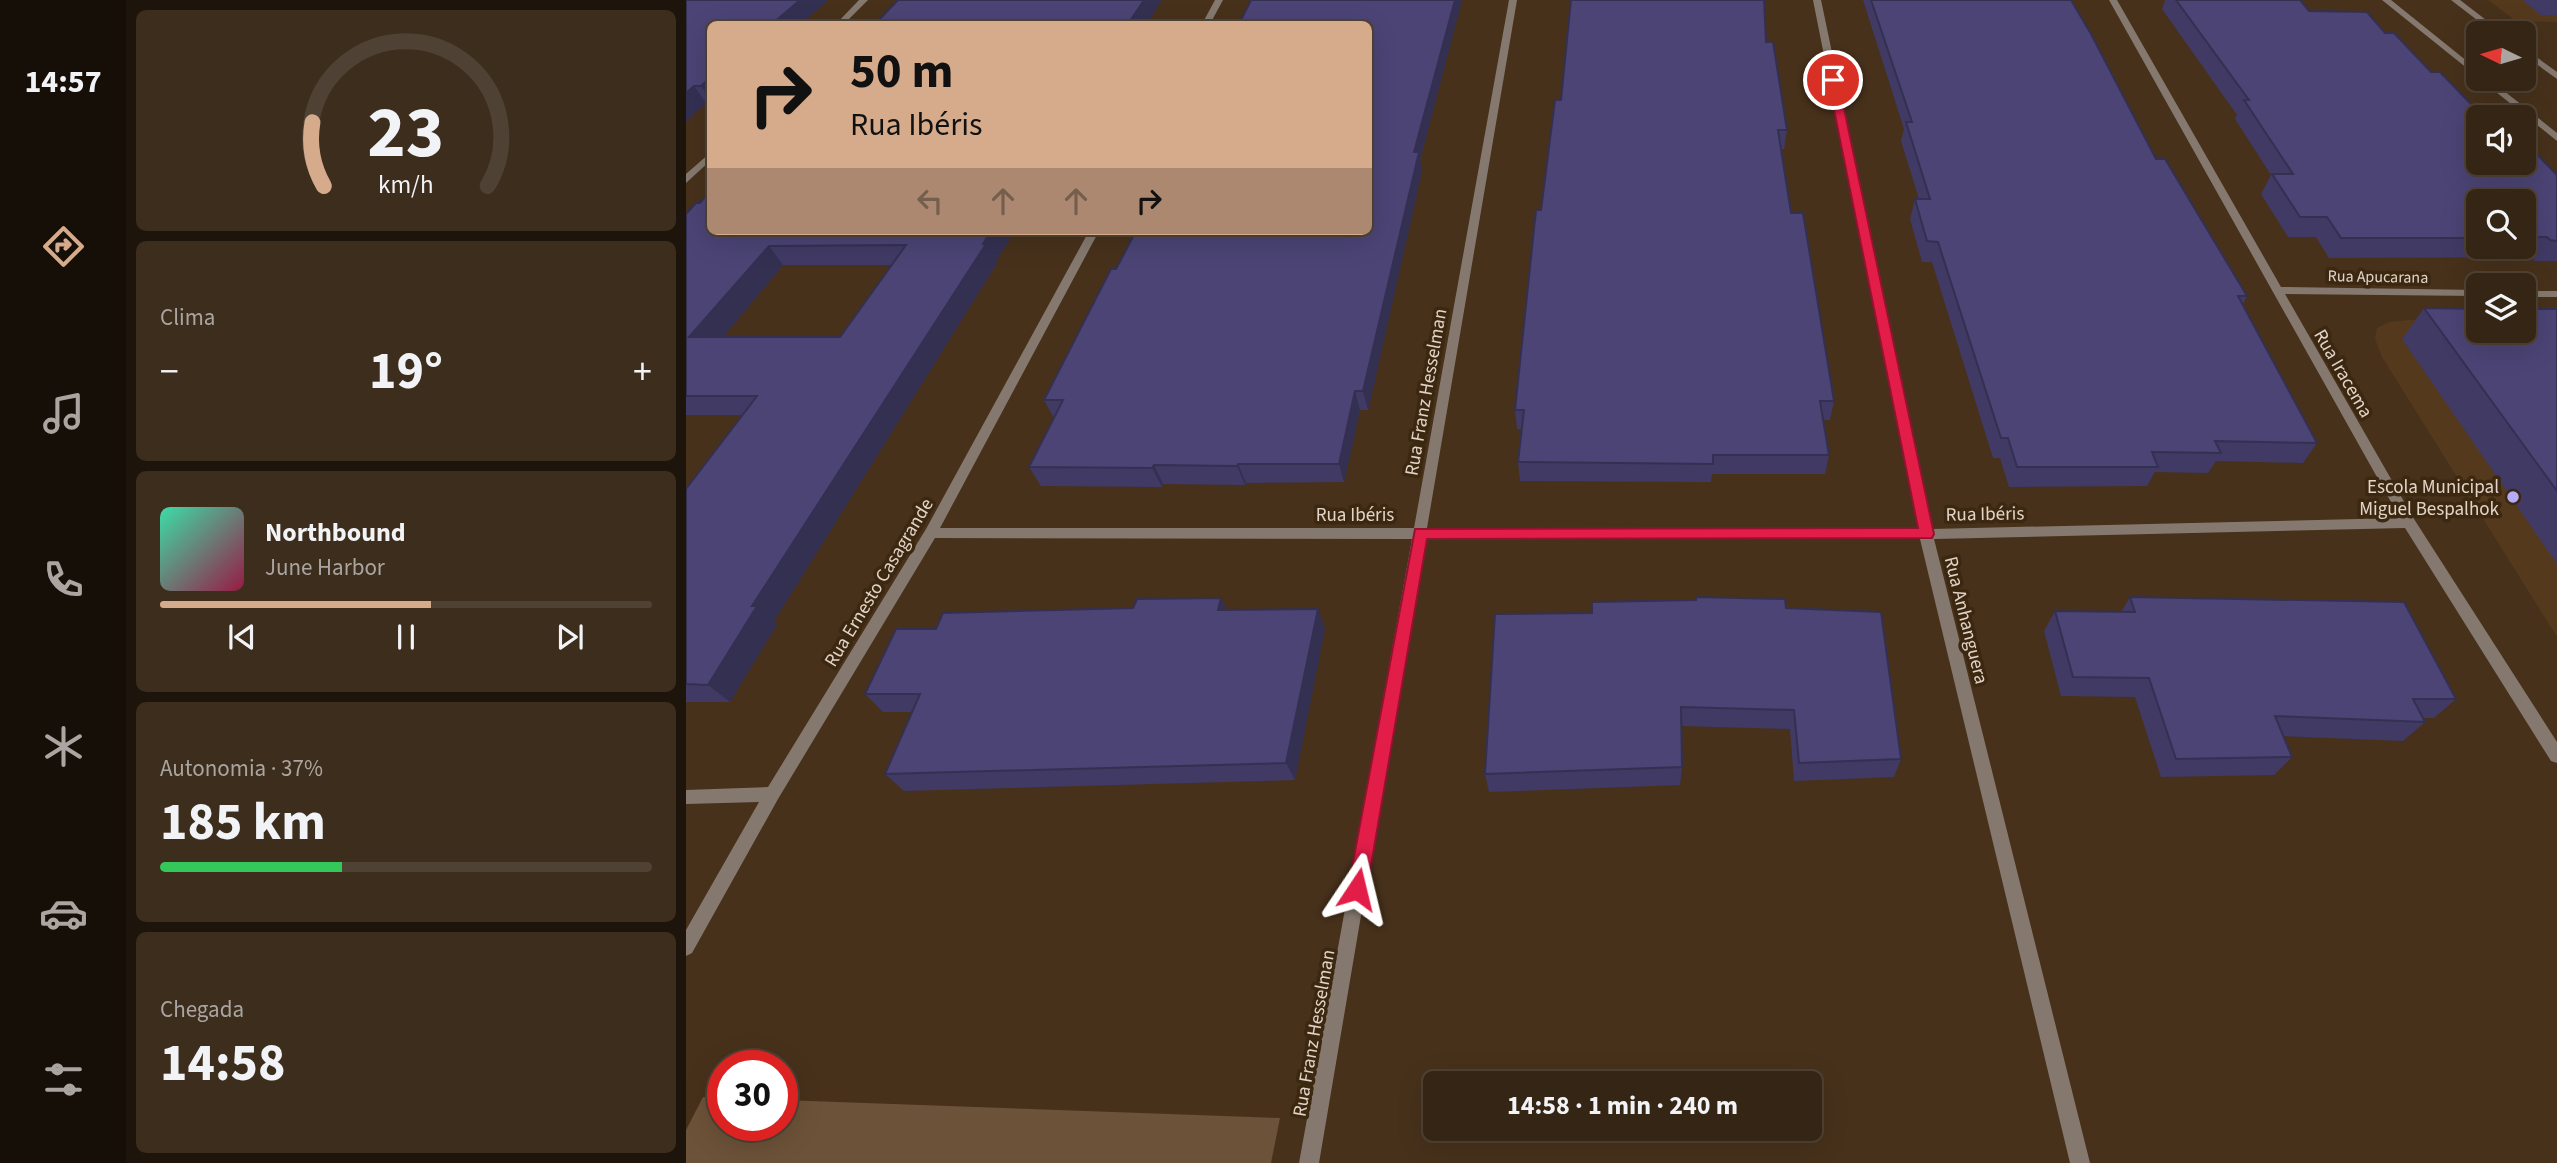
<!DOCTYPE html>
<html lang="pt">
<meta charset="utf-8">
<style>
body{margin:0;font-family:"Source Sans 3",sans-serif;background:#3d2d1d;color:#f1f3f6;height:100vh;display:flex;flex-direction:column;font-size:26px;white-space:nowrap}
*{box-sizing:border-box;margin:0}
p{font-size:23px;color:#aaa5a0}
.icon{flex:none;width:38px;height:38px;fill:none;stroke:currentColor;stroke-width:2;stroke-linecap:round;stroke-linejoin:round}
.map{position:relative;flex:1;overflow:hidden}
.details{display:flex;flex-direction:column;gap:10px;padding:10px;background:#1d140b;width:560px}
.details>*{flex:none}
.banner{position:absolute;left:21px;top:21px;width:665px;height:214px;border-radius:10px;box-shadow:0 7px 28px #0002,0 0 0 2px #4f4234;background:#d6ab8b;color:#111;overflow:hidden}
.needle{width:46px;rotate:275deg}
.fabs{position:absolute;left:1780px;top:21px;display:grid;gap:14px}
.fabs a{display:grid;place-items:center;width:70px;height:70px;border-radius:10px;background:#352514;box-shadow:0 7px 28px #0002,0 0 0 2px #4f4234;font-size:35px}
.speed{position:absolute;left:21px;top:1050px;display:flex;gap:14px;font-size:35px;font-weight:700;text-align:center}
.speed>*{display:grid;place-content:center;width:91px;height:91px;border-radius:50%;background:#352514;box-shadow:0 7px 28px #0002,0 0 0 2px #4f4234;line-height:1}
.speed .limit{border:10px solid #d22;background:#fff;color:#111}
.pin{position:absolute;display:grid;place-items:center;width:60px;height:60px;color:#fff;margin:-30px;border:4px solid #fff;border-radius:50%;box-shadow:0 2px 7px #0007}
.me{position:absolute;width:77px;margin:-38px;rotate:10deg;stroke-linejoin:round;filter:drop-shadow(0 0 5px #0008)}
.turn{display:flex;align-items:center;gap:24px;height:147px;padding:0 28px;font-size:32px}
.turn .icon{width:91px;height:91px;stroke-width:2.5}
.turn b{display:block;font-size:49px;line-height:60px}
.lanes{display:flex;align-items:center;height:66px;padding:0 28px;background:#0003;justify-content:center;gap:35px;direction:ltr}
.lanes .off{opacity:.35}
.big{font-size:52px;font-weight:700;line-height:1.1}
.details .widget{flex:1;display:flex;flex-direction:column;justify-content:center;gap:10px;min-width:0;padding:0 24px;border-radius:10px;background:#3d2d1d}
.details .dial{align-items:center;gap:0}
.dial svg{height:182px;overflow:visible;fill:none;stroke:#4f4234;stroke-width:7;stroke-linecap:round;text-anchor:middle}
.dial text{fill:#f1f3f6;stroke:none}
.song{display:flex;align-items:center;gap:21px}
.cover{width:84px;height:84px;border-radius:10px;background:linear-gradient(135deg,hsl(160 70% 55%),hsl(340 70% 35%))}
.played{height:7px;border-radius:4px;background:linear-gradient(90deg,#d6ab8b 55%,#4f4234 55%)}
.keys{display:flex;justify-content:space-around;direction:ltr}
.heat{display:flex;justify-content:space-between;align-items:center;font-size:38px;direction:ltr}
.charge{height:10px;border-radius:5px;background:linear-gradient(90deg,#34c759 37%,#4f4234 0)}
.trip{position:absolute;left:737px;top:1071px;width:399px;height:70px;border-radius:10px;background:#352514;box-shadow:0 7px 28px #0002,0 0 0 2px #4f4234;font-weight:700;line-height:70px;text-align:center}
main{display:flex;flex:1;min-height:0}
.dock{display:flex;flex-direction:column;width:126px;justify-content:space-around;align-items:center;background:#150f08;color:#aaa5a0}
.dock .icon{width:49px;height:49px}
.dock .selected{color:#d6ab8b}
.dock b{font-size:32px;color:#f1f3f6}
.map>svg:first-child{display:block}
.built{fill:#54391d}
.green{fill:#6c5238}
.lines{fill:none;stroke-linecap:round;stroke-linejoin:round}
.minor{fill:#85796f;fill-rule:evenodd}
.tertiary{fill:#85796f;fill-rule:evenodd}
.wall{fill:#403a65;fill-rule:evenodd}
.shaded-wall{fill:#343052}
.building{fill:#4b4475;stroke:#343052;stroke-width:2;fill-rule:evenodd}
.route{fill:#e11d48;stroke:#92132f;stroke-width:2}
.poi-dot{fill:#b5acf9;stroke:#3c2711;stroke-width:2.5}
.labels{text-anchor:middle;stroke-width:7;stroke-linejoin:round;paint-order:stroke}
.far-street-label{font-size:16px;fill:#e2d4c7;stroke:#3c2711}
.street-label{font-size:19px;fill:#e2d4c7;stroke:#3c2711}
.poi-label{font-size:19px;fill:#e2d4c7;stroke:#3c2711;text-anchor:end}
</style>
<main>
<nav class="dock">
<b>14:57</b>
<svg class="icon selected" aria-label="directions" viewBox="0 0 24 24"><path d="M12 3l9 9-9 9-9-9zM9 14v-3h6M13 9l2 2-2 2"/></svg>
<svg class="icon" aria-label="music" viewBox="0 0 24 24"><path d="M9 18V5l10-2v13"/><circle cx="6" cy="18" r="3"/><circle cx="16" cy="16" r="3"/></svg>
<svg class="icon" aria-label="phone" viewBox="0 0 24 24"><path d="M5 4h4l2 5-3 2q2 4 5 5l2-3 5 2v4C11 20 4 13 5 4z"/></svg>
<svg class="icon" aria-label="climate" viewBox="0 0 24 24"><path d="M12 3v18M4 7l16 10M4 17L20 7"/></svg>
<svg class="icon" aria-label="car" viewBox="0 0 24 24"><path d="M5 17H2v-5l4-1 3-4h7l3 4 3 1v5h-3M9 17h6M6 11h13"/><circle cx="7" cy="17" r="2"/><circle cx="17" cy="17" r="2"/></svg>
<svg class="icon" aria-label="filters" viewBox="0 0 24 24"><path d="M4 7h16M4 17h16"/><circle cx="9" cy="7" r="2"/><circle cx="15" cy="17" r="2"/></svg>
</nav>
<section class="details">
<div class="widget dial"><svg viewBox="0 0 100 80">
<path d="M14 69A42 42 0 1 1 86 69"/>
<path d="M14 69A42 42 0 0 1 9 41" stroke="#d6ab8b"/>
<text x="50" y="56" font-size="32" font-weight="700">23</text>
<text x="50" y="72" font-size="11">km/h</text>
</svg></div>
<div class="widget"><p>Clima</p>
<div class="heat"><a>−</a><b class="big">19°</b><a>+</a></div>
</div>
<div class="widget">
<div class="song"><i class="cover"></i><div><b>Northbound</b><p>June Harbor</p></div></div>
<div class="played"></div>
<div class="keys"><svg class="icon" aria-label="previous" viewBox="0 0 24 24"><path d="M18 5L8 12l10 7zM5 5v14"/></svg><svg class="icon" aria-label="pause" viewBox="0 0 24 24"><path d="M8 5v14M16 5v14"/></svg><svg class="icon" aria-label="next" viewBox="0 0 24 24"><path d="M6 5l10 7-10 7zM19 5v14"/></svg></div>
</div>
<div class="widget"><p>Autonomia · 37%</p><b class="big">185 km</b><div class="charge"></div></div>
<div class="widget"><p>Chegada</p><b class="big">14:58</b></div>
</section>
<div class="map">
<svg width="1871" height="1163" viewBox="0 0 1871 1163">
<rect width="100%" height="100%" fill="#47311b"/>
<g class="built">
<polygon points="1802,0 1871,0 1871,22 1830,21"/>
<polygon points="1723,320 1792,322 1792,331 1838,331 1871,324 1871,637 1696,357 1689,339 1691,328 1704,322"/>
</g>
<polygon class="green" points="17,1097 37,1098 37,1125 96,1125 96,1100 594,1118 585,1163 0,1163 0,1130"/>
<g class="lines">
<g class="minor">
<polygon points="173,0 182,0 158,24 150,24"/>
<polygon points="529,0 537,0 524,24 516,24"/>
<polygon points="823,0 831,0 741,528 1232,529 1127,0 1135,0 1246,529 1714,518 1423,0 1431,0 1595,287 1792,290 1792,296 1599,294 1728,519 1871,742 1871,763 1865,761 1719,528 1248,539 1404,1163 1384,1163 1234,539 739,539 633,1163 613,1163 726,539 249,538 92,799 6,953 0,956 0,930 73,802 0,804 0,790 82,787 240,529 403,231 413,231 254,528 728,528"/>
<polygon points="24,153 24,161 0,183 0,174"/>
<rect x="1838" y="291" width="33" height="6"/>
</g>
<g class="tertiary">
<polygon points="1696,0 1705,0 1792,70 1792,77"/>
<polygon points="1765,0 1774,0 1817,33 1808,33"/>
<polygon points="1838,48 1871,72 1871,79 1838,55"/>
<polygon points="1794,79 1803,79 1871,133 1871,141"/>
</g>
</g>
<g class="wall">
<polygon points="0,0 142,0 115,24 24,24 24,103 20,103 0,122"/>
<polygon points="565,0 776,0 734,160 736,171 682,410 674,410 658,482 560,483 559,485 477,484 476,487 355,486 343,467 368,418 358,400 425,269 430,269 450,231 682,231 682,24 554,24 554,22"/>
<polygon points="1177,0 1385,0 1470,159 1561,296 1557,304 1631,443 1617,463 1530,461 1522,473 1469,472 1461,486 1323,487 1314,458 1307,458 1246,262 1236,262 1224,219 1229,199 1233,199 1215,141 1218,129"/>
<path d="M 1479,0 L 1614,0 L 1623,11 L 1699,33 L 1871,175 L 1871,261 L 1848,261 L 1845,257 L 1643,258 L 1630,237 L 1602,237 L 1575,194 L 1585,175 L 1549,119 L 1551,115 L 1476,9 ZM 1792,201 L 1838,201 L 1838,247 L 1792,247 Z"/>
<polygon points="1837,0 1871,0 1871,15 1854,15"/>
<polygon points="1080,42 1101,130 1098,149 1095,149 1105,213 1148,401 1144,420 1137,420 1143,455 1139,474 1026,474 1025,482 834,481 832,462 836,429 831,429 829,410 855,210 875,100"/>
<path d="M 14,203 L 24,231 L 329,231 L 310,261 L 311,263 L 88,621 L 91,624 L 44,702 L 0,702 L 0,489 L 56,415 L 0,415 L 0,214 ZM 97,265 L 206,265 L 154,337 L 37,337 Z"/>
<polygon points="1738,308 1871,309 1871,564 1716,339"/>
<polygon points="1444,597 1770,699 1748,718 1737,718 1739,722 1717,741 1597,736 1606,757 1588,775 1475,777 1449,697 1375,696 1358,631 1369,611 1435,612"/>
<polygon points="535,598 541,610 639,628 609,780 218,791 199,774 226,712 197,712 179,694 250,629 447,608"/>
<polygon points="1100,608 1215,759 1208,777 1108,781 1104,729 995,726 996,767 994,785 803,792 799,774 906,613"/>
</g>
<g class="shaded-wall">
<polygon points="114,0 142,0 115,24 86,24"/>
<polygon points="458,0 476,0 461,24 442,24"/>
<polygon points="769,0 776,0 734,160 736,171 682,410 677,391 728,152"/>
<polygon points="24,78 24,99 15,86"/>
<polygon points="8,86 20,103 0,122 0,93"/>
<polygon points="305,231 329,231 310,261 311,263 88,621 91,624 44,702 22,685 66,606"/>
<polygon points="83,246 97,265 20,357 3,337"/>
<polygon points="669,391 674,410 658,482 653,464"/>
<polygon points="552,464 560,483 559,485 551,466"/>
<polygon points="468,465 477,484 476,487 466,468"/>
<polygon points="535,598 544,617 532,610"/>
<polygon points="632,609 639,628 609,780 600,763"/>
</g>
<g class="building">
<polygon points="0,0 114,0 86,24 24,24 24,78 15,86 8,86 0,93"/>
<polygon points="212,0 458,0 442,24 189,24"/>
<polygon points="565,0 769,0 728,152 733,152 677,391 669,391 653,464 552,464 551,466 468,465 466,468 343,467 377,400 358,400 425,269 430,269 450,231 682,231 682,24 560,24 561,22 554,22"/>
<polygon points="885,0 1078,0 1080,42 1087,42 1101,130 1092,130 1105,213 1117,213 1148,401 1134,401 1143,455 1027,455 1027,464 832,462 838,410 829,410 850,210 855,210 869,100 875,100"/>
<polygon points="1185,0 1385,0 1405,34 1470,159 1479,159 1561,296 1552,296 1631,443 1529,441 1535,453 1466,452 1472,467 1331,467 1322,438 1315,438 1252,242 1241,241 1229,199 1244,199 1220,122 1226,122"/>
<polygon points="1490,0 1614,0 1623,11 1681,12 1699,33 1708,33 1745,72 1754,72 1785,104 1802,104 1815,117 1792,117 1792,163 1838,163 1838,141 1871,175 1871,241 1864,240 1861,237 1838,237 1838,201 1792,201 1792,238 1655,238 1641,217 1614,217 1586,174 1607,174 1558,100 1563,100"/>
<path d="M 24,191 L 24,231 L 305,231 L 297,244 L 300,244 L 66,606 L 71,606 L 22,685 L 0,684 L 0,489 L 71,396 L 0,396 L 0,214 L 10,203 L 14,203 ZM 220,245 L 154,337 L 3,337 L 83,246 Z"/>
<polygon points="1738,308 1792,309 1792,331 1838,331 1838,309 1871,309 1871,491"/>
<polygon points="1010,597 1099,599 1100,608 1195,612 1215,759 1113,763 1108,710 995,707 996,767 799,774 809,614 906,613 906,602 1010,600"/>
<polygon points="1444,597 1718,602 1770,699 1727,699 1739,722 1589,716 1606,757 1490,759 1463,678 1387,677 1369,611 1449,612"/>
<polygon points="535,598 532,610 632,609 600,763 199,774 234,694 179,694 210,629 250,629 257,613 447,608 451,599"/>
</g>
<polygon class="route" points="1147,77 1152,80 1248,534 1246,538 741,539 681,889 678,896 671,899 665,896 662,889 729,529 1232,528 1142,80"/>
<circle class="poi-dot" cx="1827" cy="497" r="7"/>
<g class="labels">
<g class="far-street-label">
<text transform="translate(1692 276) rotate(1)" y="6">Rua Apucarana</text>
</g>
<g class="street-label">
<text transform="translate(1658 373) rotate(60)" y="7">Rua Iracema</text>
<text transform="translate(739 392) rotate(-80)" y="7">Rua Franz Hesselman</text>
<text transform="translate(1299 513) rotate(-1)" y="7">Rua Ibéris</text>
<text x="669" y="521">Rua Ibéris</text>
<text transform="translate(192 582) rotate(-59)" y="7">Rua Ernesto Casagrande</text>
<text transform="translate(1281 620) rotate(76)" y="7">Rua Anhanguera</text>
<text transform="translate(627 1033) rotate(-80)" y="7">Rua Franz Hesselman</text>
</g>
<g class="poi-label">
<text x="1813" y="493">Escola Municipal<tspan x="1813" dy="22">Miguel Bespalhok</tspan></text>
</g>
</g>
</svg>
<div class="fabs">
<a><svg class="needle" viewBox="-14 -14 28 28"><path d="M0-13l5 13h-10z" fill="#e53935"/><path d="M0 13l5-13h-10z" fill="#aaa5a0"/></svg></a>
<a><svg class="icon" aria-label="sound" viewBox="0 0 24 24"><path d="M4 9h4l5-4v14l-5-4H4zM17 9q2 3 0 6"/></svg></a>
<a><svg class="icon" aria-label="search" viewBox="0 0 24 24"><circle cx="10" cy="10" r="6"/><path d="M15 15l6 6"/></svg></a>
<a><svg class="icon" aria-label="layers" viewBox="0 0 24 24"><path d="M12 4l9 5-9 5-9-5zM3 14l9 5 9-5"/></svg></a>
</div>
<div class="speed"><div class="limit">30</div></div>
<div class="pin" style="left:1147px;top:80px;background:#d93025"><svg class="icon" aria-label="arrive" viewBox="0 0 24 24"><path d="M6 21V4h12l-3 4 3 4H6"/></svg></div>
<svg class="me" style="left:671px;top:889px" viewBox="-20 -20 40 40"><path d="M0-17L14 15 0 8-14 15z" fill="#e11d48" stroke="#fff" stroke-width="4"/></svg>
<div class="trip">14:58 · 1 min · 240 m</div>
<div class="banner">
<div class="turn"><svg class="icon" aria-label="right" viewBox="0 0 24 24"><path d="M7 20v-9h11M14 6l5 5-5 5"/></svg><div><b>50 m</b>Rua Ibéris</div></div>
<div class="lanes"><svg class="icon off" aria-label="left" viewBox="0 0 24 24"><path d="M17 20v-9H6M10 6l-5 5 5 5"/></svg><svg class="icon off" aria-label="ahead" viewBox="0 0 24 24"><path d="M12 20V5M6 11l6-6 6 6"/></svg><svg class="icon off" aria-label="ahead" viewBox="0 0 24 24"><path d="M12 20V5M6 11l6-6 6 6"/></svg><svg class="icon" aria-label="right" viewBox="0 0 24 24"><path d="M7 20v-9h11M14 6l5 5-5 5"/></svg></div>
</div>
</div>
</main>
